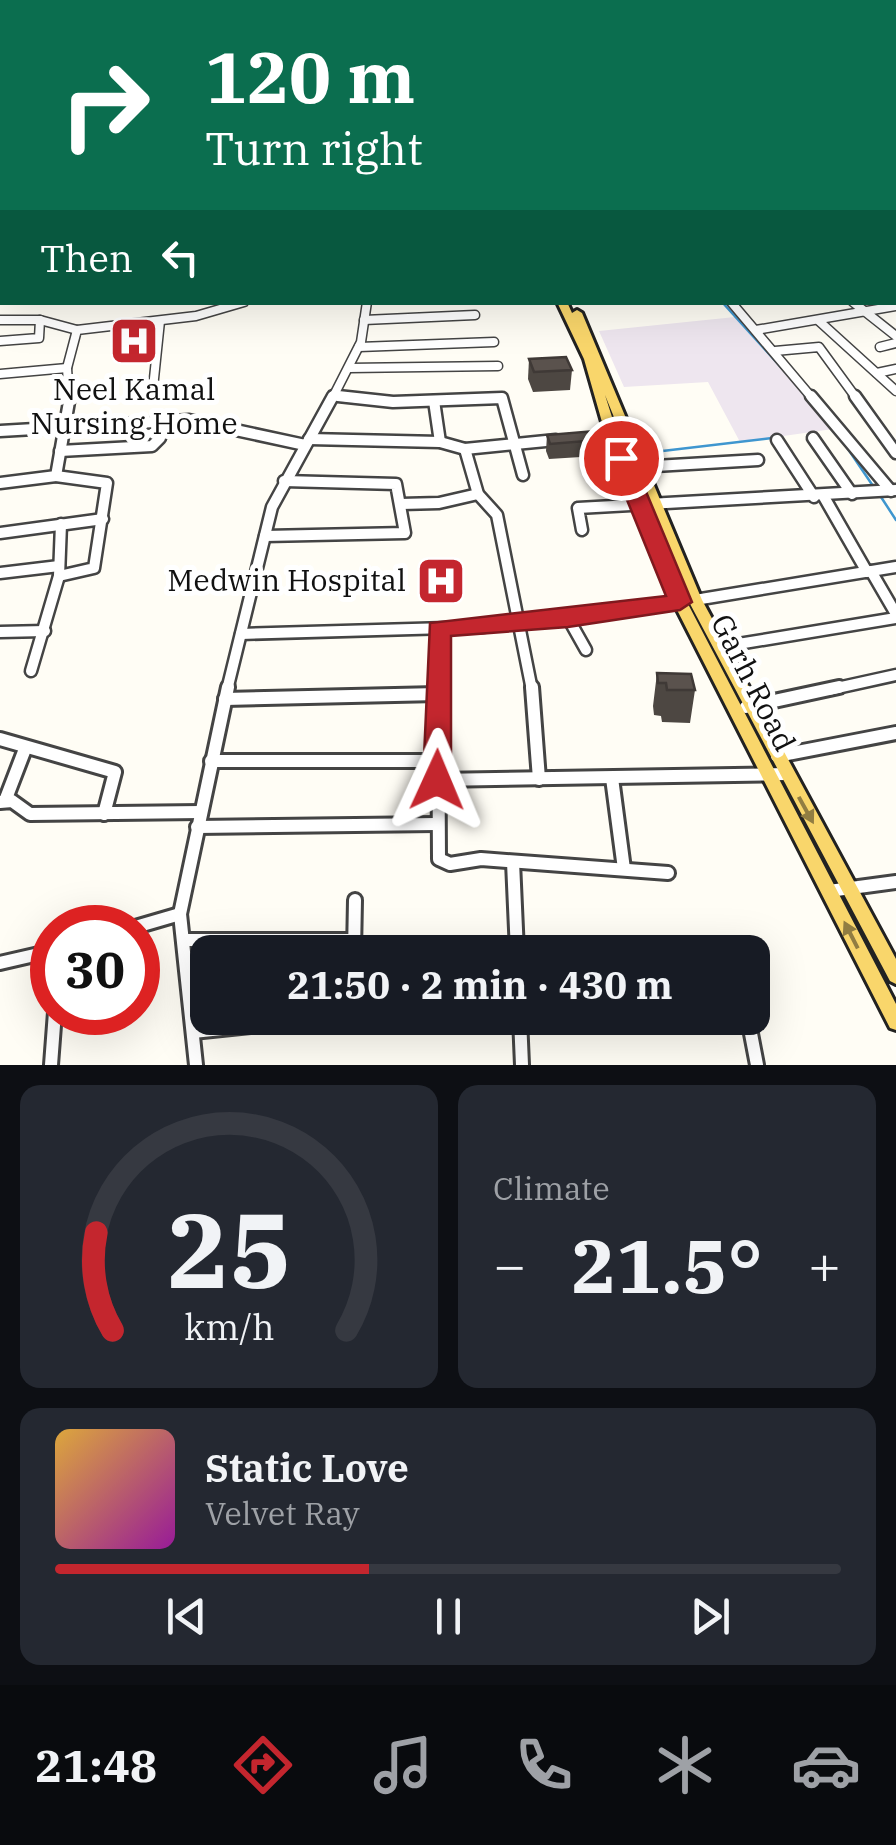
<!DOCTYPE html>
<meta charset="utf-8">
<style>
body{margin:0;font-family:"IBM Plex Serif",serif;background:#242831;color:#f1f3f6;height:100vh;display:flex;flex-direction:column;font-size:38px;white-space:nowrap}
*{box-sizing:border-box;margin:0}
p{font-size:32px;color:#9ea1a6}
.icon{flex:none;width:55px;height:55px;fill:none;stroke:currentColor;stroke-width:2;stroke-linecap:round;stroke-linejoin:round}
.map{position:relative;height:1065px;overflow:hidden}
.drawer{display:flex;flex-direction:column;gap:20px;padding:20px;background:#0d0f14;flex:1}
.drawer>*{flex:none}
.top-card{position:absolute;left:0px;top:0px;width:898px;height:305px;box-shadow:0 10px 40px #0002;background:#0b6e4f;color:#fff;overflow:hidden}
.speed{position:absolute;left:30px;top:905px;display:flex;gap:20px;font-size:50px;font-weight:700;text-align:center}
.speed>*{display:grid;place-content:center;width:130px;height:130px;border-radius:50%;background:#171b24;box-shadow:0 10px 40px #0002;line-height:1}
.speed .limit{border:15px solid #d22;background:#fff;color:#111}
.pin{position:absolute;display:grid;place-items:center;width:85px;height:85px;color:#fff;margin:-42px;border:5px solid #fff;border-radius:50%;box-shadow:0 2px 10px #0007}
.me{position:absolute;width:110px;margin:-55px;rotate:1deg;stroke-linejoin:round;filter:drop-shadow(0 0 8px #0008)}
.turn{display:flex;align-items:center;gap:35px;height:210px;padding:0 40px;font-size:45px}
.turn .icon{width:130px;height:130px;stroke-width:2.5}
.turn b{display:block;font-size:70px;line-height:85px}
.then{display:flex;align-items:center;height:95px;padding:0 40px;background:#0003;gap:20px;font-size:38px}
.big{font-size:75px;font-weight:700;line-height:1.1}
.drawer .tile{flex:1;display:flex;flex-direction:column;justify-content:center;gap:15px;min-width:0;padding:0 35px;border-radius:20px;background:#242831}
.drawer .dial{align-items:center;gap:0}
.dial svg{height:260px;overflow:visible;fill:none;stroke:#363941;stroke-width:7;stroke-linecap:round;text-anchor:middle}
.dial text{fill:#f1f3f6;stroke:none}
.song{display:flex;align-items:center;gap:30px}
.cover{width:120px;height:120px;border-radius:15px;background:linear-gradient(135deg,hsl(40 70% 55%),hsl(300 70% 35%))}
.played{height:10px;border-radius:5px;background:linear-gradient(90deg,#c4262e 40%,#363941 40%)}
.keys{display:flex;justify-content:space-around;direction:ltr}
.heat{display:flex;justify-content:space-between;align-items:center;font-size:55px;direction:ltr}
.drawer .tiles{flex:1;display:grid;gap:20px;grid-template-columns:1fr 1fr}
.tile:last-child{grid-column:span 2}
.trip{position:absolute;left:190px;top:935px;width:580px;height:100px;border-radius:20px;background:#171b24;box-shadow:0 10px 40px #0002;font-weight:700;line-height:100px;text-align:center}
.tabs{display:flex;height:160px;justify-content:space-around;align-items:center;background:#090b0e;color:#9ea1a6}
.tabs .icon{width:70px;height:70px}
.tabs .selected{color:#c4262e}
.tabs b{font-size:45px;color:#f1f3f6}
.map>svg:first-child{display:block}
.industrial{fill:#eee6ef}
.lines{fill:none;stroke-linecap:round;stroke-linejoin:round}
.stream{stroke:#3f96cf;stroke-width:2.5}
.minor-far3-casing{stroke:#444;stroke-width:9}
.minor-far2-casing{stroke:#444;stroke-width:11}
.minor-far1-casing{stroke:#444;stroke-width:15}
.minor-casing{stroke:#444;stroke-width:18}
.major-casing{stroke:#222;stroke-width:6}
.minor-far3{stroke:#fff;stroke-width:6}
.minor-far2{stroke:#fff;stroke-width:8}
.minor-far1{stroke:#fff;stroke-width:10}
.minor{stroke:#fff;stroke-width:12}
.major{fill:#f9d66b;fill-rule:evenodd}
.wall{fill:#4d4742}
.building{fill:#5a524d;stroke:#3f3936;stroke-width:2.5}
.oneway{fill:#917d42}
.route{fill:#c4262e;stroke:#7f191e;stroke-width:2.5}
.labels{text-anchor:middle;stroke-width:10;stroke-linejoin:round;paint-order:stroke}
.poi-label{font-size:30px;fill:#111;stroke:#fff}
.street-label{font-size:30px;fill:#111;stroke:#fff}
</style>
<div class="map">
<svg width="896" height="1065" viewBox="0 0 896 1065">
<rect width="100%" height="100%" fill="#fffdf5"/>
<polygon class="industrial" points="735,317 833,429 740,442 708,382 624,387 599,331"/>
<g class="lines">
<g class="stream">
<polyline points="722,302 788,375"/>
<polyline points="844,443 873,486"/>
<polyline points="654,452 772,438"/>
<polyline points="881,497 896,520"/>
</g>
<g class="minor-far3-casing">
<g id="minor-far3">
<polyline points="535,0 543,2"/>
<polyline points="682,0 701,2"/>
<polyline points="777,0 802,2"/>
<polyline points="582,1 586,2"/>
<polyline points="36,2 58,0"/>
<polyline points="207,2 215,0"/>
<polyline points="605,2 618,0"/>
<polyline points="651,2 663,0"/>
<polyline points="735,2 762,2"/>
</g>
</g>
<g class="minor-far2-casing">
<g id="minor-far2">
<polyline points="731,302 813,399"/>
<polyline points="853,302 896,336"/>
<polyline points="0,320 40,320 39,338 0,341"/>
<polyline points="40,320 77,330"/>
<polyline points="364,320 475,315"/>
<polyline points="819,321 896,391"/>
<polyline points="756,330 896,306"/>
<polyline points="359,347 494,342"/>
<polyline points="880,347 896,343"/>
<polyline points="775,351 819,347 857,399"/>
<polyline points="349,368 498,366"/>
<polyline points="877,373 896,369"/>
<polyline points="0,374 67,368"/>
<polyline points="153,388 160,321"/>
<polyline points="335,396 362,399"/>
<polyline points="69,399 67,368 77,330 196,316 244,302"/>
<polyline points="332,399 361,342 367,302"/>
<polyline points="480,399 502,399"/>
</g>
</g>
<g class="minor-far1-casing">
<g id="minor-far1">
<polyline points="338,396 393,402 502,398 523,475"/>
<polyline points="811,396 891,491"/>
<polyline points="855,396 896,453"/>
<polyline points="434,401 440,442"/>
<polyline points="0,431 189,420 305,445"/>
<polyline points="813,438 852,494"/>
<polyline points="309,439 440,442 465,449 556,440"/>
<polyline points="777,440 814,497"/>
<polyline points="465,449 478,494 497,515 532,690"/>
<polyline points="60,451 152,446 160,438 163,420"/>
<polyline points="638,467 758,460"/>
<polyline points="56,476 107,483 94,568 59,576"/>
<polyline points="0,483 56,476 70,396"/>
<polyline points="824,497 867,572"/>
<polyline points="401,504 439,503 478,494"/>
<polyline points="582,530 578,508 896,490"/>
<polyline points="0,533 103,519"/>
<polyline points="265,536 405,533 396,484 284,481"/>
<polyline points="871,571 896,614"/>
<polyline points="0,573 59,566"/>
<polyline points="695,600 896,567"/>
<polyline points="568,618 586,650"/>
<polyline points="0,632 45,631"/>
<polyline points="241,634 482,627 680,602"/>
<polyline points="720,647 896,618"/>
<polyline points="31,671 59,576 61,524"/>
<polyline points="227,690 272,507 333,396"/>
<polyline points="438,690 439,629"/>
<polyline points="828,690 896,675"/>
</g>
</g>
<g class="minor-casing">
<g id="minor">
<polyline points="438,687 439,859 450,864 481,859 668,873"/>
<polyline points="532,687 539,779"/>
<polyline points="225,699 438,694"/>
<polyline points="746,707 839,687"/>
<polyline points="0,739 115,772 104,814"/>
<polyline points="777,756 896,733"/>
<polyline points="211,761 437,761"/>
<polyline points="612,778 624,869"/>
<polyline points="437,780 786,774"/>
<polyline points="5,801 25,749"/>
<polyline points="0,802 12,801 30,814 201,812"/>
<polyline points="197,827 436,824"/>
<polyline points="513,862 517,952"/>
<polyline points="829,891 896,882"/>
<polyline points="132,928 180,914"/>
<polyline points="183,940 352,940"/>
<polyline points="354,952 355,900"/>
<polyline points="0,963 52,951"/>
<polyline points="520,1018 522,1065"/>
<polyline points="748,1018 757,1065"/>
<polyline points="193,1032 328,1018"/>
<polyline points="51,1065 55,1012"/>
<polyline points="196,1065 180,914 228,687"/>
</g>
</g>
<g class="major-casing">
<g id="major">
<polygon points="350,0 368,0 371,2 357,2"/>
<polygon points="445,0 458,0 452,2 442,2"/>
<rect x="0" y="130" width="2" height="5"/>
<polygon points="557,302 567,302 572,313 577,310 582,313 702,600 896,959 896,984 890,981 688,600 605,395 618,436 687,602 896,1004 896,1030 890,1028 673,602 606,436 584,359"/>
</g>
</g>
<use href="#minor-far3" class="minor-far3"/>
<use href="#minor-far2" class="minor-far2"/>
<use href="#minor-far1" class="minor-far1"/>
<use href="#minor" class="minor"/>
<use href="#major" class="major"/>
</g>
<g class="wall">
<polygon points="529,359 572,370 570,390 533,392 528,379"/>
<polygon points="547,435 599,440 597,456 549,459 546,451"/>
<polygon points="657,673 695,690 690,723 662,722 661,716 654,715 653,706"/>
</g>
<g class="building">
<polygon points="566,357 572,370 534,372 529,359"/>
<polygon points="595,431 599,440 550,444 547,435"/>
<polygon points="657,673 691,674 695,690 667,690 666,683 658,683"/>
</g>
<defs><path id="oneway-solid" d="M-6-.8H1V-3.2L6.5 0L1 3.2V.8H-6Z" transform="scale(2.5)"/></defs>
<g class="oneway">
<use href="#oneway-solid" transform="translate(806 810) rotate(61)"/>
<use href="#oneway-solid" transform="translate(851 935) rotate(-117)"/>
</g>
<polygon class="route" points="621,451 632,458 692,602 680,610 568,627 451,636 451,780 447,788 427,788 423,780 430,623 666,596 610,458"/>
<defs>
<g id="hospital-square" transform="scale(2.5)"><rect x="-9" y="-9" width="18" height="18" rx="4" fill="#c4262e" stroke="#fff"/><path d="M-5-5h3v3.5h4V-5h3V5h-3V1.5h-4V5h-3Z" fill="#fff"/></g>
</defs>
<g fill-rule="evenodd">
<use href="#hospital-square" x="134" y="341"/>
<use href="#hospital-square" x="441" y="581"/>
</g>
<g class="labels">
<g class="poi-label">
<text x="134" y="400">Neel Kamal<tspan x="134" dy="34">Nursing Home</tspan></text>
<text x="406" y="591" text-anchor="end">Medwin Hospital</text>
</g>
<g class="street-label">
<text transform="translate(753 683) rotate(63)" y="10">Garh Road</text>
</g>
</g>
</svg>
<div class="speed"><div class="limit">30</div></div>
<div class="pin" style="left:621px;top:458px;background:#d93025"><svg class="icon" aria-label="arrive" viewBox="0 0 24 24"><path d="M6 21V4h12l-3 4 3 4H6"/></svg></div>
<svg class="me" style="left:437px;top:780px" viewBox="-20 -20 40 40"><path d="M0-17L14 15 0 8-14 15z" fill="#c4262e" stroke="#fff" stroke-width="4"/></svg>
<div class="trip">21:50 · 2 min · 430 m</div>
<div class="top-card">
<div class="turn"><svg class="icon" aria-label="right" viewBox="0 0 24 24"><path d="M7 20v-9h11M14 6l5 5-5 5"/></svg><div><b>120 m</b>Turn right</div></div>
<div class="then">Then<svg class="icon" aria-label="left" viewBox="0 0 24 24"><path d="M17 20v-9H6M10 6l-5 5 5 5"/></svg></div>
</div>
</div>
<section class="drawer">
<div class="tiles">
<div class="tile dial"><svg viewBox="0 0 100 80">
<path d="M14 69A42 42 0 1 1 86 69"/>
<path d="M14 69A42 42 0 0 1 9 39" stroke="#c4262e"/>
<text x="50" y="56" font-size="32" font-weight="700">25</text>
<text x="50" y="72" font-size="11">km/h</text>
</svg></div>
<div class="tile"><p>Climate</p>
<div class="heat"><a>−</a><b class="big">21.5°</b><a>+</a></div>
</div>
<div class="tile">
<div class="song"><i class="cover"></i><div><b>Static Love</b><p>Velvet Ray</p></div></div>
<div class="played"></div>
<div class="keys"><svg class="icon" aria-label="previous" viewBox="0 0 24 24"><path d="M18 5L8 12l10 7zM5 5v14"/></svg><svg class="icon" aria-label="pause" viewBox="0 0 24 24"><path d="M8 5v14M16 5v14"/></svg><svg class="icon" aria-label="next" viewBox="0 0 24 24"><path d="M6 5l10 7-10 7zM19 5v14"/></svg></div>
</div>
</div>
</section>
<nav class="tabs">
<b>21:48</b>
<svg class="icon selected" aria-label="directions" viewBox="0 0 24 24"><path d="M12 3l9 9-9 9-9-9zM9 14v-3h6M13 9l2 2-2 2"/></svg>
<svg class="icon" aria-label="music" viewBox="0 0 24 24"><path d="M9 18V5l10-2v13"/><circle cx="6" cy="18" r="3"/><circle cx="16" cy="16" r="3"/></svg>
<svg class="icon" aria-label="phone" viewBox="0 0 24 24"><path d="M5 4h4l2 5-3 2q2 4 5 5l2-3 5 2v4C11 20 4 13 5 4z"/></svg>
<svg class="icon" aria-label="climate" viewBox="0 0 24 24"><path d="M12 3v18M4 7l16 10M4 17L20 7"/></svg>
<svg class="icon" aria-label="car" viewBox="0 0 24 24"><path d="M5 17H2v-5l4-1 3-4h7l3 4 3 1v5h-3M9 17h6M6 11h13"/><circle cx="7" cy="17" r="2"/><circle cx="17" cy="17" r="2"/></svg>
</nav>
